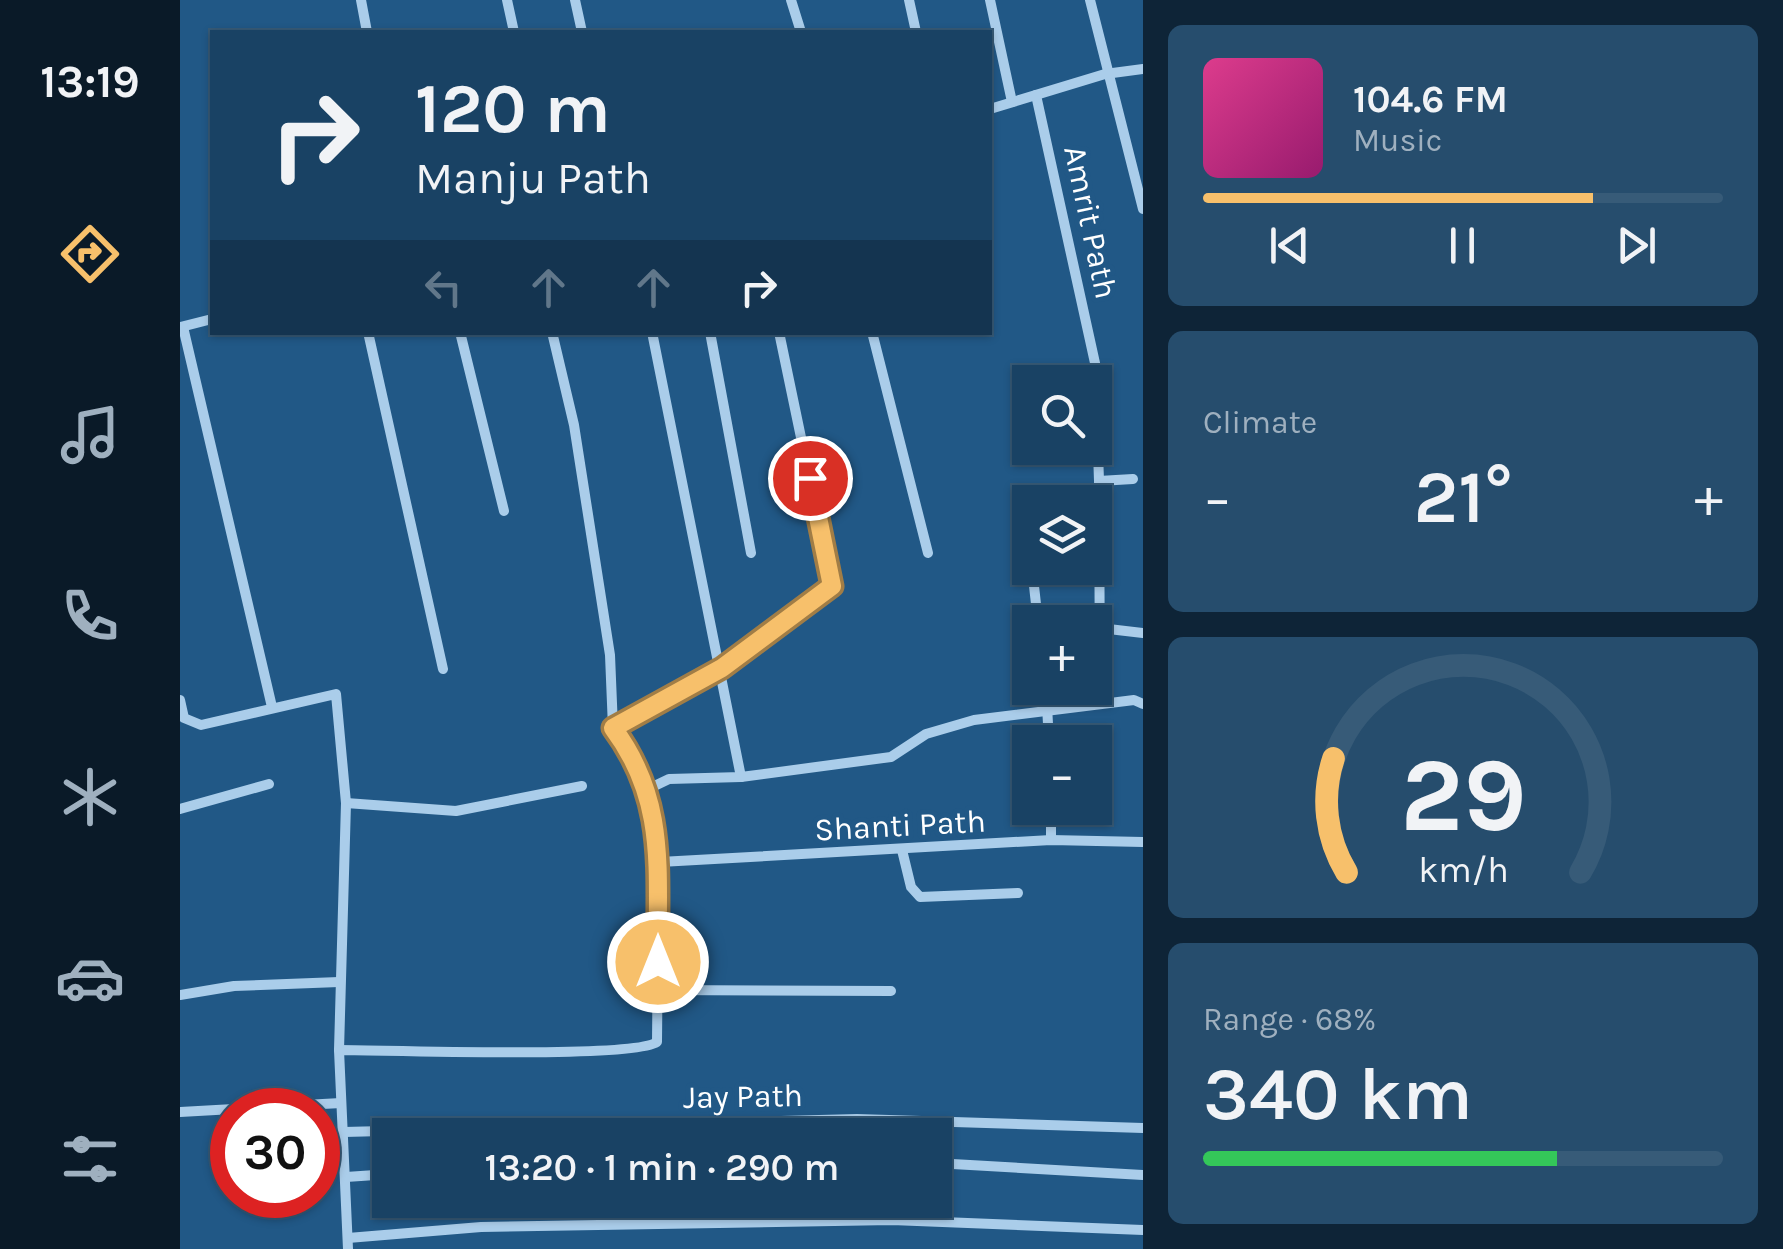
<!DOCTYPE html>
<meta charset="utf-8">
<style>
body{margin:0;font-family:Karla,sans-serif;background:#264d6d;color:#f1f3f6;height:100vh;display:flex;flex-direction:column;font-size:38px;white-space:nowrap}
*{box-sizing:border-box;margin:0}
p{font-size:32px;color:#9fb0bf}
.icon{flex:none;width:55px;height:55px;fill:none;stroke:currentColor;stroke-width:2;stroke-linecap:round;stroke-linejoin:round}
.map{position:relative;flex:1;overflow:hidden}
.drawer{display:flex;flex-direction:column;gap:25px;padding:25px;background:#0e2437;width:640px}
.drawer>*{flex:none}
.banner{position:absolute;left:30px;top:30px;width:782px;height:305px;border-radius:0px;box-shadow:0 2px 8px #0004,0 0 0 2px #375b78;background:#194264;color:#f1f3f6;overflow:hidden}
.controls{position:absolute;left:832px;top:365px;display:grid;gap:20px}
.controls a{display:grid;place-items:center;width:100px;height:100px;border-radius:0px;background:#194264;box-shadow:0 2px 8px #0004,0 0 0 2px #375b78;font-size:50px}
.speed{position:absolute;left:30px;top:1088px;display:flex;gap:20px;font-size:50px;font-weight:700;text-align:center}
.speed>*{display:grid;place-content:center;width:130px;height:130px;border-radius:50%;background:#194264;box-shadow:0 2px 8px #0004,0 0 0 2px #375b78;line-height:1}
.speed .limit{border:15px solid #d22;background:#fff;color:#111}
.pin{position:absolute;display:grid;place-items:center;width:85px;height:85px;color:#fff;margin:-42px;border:5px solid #fff;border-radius:50%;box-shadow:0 2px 10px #0007}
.me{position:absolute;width:110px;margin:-55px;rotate:0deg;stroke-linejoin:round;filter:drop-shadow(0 0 8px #0008)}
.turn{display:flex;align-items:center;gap:35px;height:210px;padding:0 40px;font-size:45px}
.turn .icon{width:130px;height:130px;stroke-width:2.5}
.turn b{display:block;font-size:70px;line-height:85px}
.lanes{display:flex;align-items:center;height:95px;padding:0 40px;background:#0003;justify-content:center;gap:50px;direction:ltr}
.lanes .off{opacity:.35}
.big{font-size:75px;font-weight:600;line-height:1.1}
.drawer .card{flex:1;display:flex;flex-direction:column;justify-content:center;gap:15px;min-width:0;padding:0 35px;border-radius:15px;background:#264d6d}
.drawer .dial{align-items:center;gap:0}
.dial svg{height:260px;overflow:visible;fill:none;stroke:#375b78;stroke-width:7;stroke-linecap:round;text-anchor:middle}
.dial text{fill:#f1f3f6;stroke:none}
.song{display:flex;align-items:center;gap:30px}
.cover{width:120px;height:120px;border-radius:15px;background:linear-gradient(135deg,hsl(330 70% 55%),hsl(320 70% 35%))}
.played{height:10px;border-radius:5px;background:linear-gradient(90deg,#f7c06b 75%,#375b78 75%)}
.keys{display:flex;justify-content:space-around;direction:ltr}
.heat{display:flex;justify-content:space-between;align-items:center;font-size:55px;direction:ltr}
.charge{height:15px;border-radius:8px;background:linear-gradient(90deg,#34c759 68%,#375b78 0)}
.trip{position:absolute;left:192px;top:1118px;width:580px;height:100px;border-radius:0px;background:#194264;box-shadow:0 2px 8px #0004,0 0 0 2px #375b78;font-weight:600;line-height:100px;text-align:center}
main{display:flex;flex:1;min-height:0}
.tabs{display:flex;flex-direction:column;width:180px;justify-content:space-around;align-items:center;background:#0a1a28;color:#9fb0bf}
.tabs .icon{width:70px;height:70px}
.tabs .selected{color:#f7c06b}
.tabs b{font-size:45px;color:#f1f3f6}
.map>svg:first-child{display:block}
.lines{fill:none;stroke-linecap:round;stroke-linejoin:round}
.street{stroke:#aacdea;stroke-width:10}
.route-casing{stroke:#a17d46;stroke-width:25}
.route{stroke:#f7c06b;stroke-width:18}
.labels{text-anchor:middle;stroke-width:10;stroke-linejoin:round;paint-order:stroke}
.street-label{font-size:32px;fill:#fff;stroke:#215886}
</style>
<main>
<nav class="tabs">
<b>13:19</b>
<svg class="icon selected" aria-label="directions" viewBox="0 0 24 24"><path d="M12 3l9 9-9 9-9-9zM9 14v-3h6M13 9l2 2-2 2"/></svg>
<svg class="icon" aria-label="music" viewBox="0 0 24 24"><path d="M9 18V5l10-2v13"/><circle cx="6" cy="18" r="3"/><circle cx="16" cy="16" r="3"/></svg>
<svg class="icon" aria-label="phone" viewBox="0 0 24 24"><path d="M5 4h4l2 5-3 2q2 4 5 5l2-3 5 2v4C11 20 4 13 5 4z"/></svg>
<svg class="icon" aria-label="climate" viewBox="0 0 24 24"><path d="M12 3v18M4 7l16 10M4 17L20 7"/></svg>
<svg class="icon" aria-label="car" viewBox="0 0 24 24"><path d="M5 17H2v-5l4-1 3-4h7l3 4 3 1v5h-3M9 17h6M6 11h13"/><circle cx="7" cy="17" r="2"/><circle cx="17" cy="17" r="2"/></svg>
<svg class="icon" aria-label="filters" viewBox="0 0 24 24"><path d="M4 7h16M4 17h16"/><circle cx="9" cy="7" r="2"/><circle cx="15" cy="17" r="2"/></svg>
</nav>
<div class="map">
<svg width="963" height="1249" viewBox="0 0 963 1249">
<rect width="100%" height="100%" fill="#215886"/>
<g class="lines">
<g class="street">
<polyline points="181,0 187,32"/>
<polyline points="327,0 334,32"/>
<polyline points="395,0 402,32"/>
<polyline points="611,0 621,32"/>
<polyline points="729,0 736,32"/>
<polyline points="810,0 832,102"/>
<polyline points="910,0 963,209"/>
<polyline points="856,95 915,363 919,481"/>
<polyline points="810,109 925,74 963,69"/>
<polyline points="1,327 32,319"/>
<polyline points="3,327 92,707"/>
<polyline points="188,332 263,669"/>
<polyline points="280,332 324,511"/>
<polyline points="372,332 394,425 430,655 433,728 450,750 466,790"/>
<polyline points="472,332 561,777"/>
<polyline points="530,332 571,553"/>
<polyline points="692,332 748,553"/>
<polyline points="847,529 850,553"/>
<polyline points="852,568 858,622"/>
<polyline points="920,628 963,633"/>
<polyline points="866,688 869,742"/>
<polyline points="920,689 919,481 953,479"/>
<polyline points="0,700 4,718 21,725 156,694 166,803 159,1050"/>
<polyline points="433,728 542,667 652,586 599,332"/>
<polyline points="166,803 276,811 402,786"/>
<polyline points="871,808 871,840"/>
<polyline points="0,809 89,784"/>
<polyline points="722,850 731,887 740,897 838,893"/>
<polyline points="480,862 871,840 963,842"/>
<polyline points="479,990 711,991"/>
<polyline points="0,995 54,986 159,982"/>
<polyline points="0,1112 161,1103"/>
<polyline points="164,1132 677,1119 963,1128"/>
<polyline points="755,1163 963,1175"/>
<polyline points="166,1177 210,1174"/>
<polyline points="168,1238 301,1227 712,1220 963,1230"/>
<path d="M 168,1249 L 159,1050 C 206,1050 453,1059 477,1042 L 479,837 L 466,790 L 489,779 L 561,777 L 711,757 L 746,734 L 794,720 L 954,700 L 963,704"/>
</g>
</g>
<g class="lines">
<g class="route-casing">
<path id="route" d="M 478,962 C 476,875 489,803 433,728 L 542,668 L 652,586 L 630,478"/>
</g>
<use href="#route" class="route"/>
</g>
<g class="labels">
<g class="street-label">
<text transform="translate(911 222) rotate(78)" y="11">Amrit Path</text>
<text transform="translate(720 825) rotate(-3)" y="11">Shanti Path</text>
<text transform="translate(563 1096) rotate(-1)" y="11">Jay Path</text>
</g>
</g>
</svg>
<div class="controls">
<a><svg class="icon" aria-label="search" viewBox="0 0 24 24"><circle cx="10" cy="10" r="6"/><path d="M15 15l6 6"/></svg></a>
<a><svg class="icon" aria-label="layers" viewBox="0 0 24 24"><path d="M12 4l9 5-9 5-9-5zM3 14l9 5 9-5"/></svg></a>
<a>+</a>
<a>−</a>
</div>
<div class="speed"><div class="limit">30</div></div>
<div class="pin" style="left:630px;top:478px;background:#d93025"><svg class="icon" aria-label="arrive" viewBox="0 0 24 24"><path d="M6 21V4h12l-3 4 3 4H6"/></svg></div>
<svg class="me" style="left:478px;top:962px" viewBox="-20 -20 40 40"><circle r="17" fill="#f7c06b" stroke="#fff" stroke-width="3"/><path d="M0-11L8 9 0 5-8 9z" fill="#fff"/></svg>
<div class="trip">13:20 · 1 min · 290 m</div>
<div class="banner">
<div class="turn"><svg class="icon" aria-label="right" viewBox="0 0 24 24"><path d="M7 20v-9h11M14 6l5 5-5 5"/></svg><div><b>120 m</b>Manju Path</div></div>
<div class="lanes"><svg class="icon off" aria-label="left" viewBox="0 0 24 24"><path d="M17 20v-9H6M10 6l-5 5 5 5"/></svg><svg class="icon off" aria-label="ahead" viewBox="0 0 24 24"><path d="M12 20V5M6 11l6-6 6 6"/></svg><svg class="icon off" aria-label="ahead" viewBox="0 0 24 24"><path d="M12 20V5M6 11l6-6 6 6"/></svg><svg class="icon" aria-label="right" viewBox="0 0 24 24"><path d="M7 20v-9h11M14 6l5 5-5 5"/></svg></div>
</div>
</div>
<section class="drawer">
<div class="card">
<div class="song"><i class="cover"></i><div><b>104.6 FM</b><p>Music</p></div></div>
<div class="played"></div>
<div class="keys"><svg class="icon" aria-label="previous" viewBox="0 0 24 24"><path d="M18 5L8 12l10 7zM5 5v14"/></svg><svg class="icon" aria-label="pause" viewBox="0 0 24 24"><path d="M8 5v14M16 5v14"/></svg><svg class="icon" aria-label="next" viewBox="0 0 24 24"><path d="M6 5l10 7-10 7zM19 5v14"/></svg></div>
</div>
<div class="card"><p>Climate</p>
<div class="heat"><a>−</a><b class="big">21°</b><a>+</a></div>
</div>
<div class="card dial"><svg viewBox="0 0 100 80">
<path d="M14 69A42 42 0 1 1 86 69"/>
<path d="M14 69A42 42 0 0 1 10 34" stroke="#f7c06b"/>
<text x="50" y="56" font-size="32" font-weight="700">29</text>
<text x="50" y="72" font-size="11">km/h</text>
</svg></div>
<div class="card"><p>Range · 68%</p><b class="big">340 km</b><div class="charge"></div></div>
</section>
</main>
